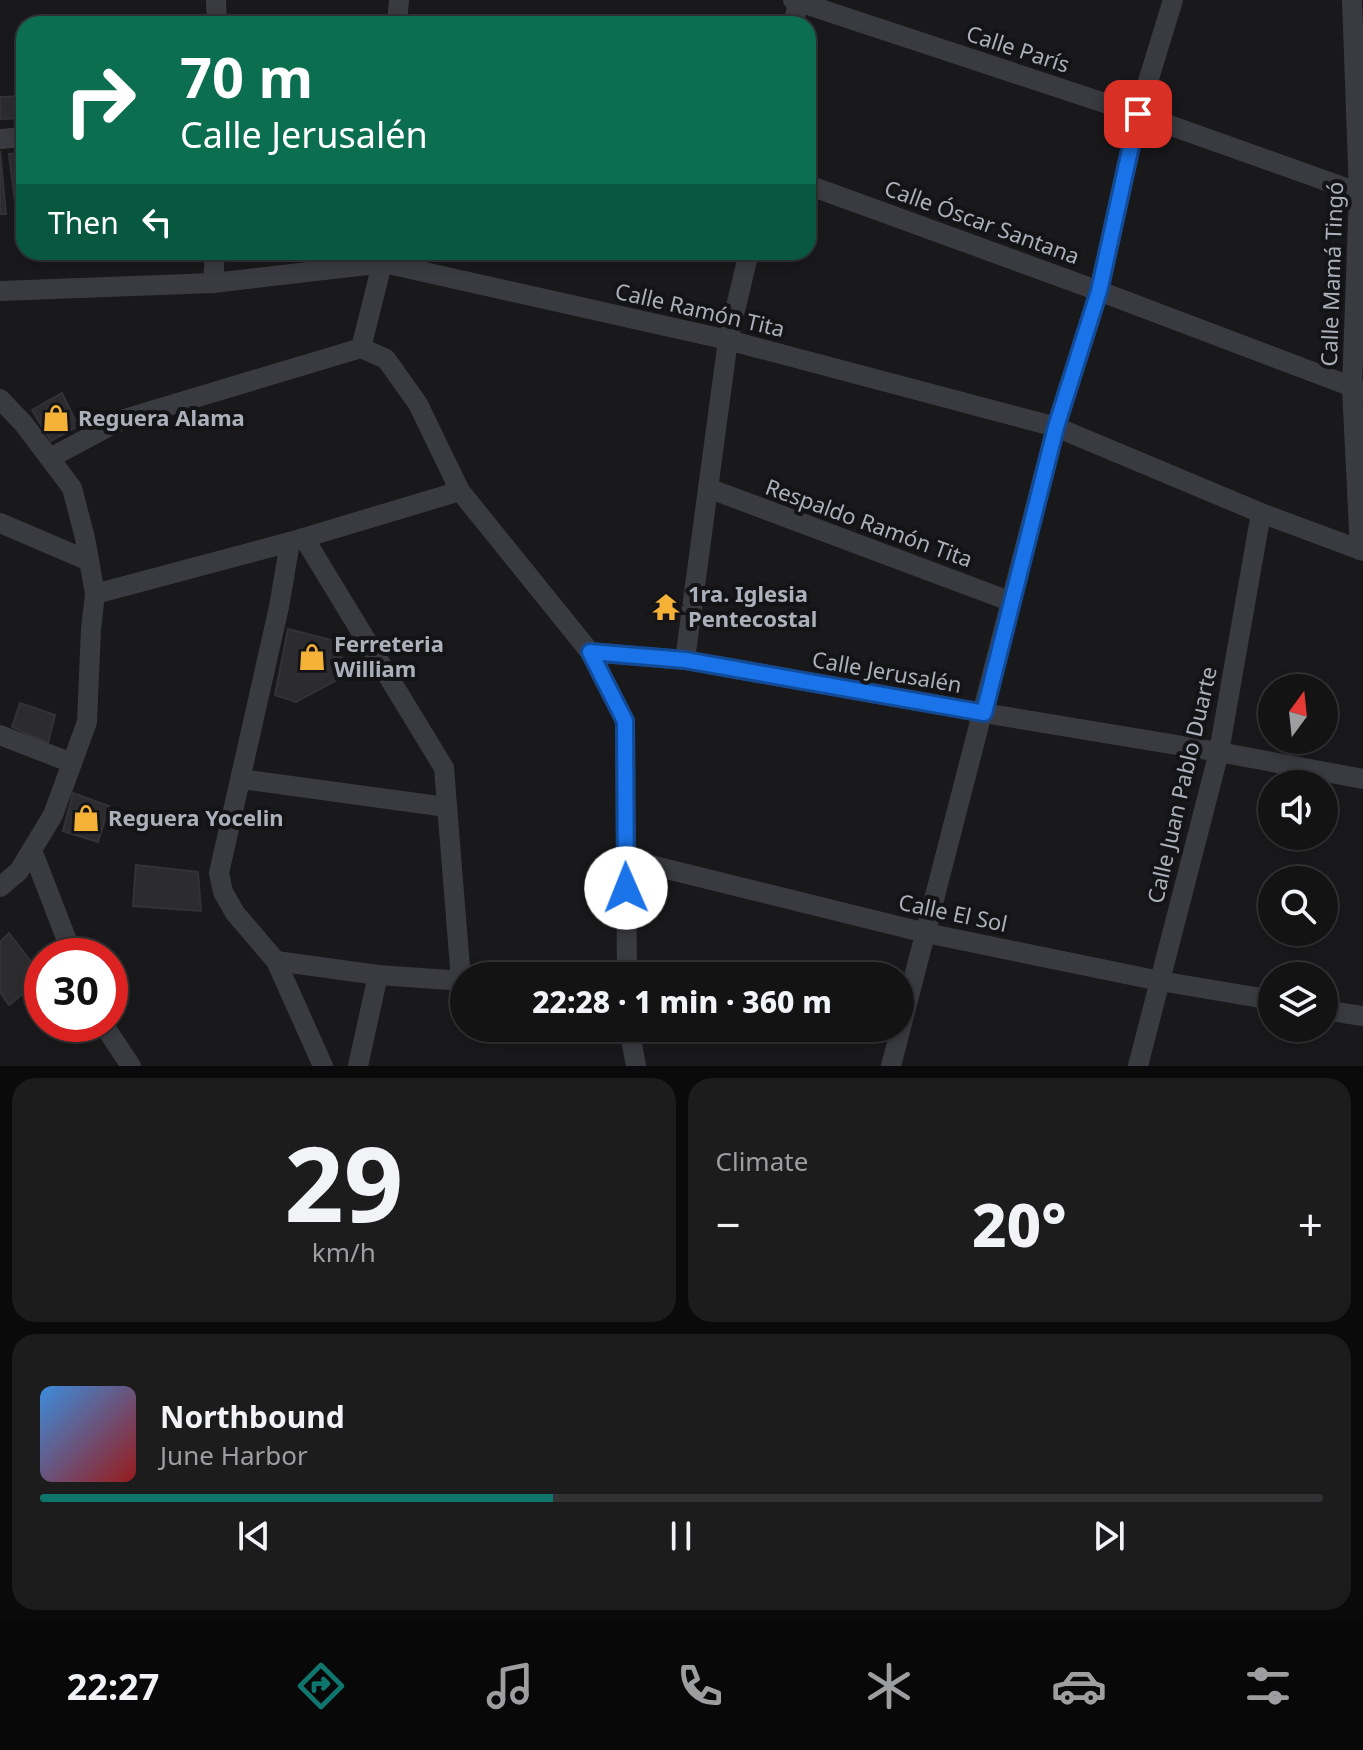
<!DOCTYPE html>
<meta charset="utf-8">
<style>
body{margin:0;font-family:"Noto Sans",sans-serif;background:#1c1c1d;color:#f1f3f6;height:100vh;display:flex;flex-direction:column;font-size:30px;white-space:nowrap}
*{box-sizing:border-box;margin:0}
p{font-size:26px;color:#9d9ea0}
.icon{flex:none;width:44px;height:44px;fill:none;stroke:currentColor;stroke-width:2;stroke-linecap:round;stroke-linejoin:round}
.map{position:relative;height:1066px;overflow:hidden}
.details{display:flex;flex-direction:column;gap:12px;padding:12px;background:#0a0a0b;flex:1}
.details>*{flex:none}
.guide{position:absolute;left:16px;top:16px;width:800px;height:244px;border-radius:24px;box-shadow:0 4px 12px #0003,0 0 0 2px #323234;background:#0b6e4f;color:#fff;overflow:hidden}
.needle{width:52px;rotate:15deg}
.tools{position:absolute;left:1258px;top:674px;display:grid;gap:16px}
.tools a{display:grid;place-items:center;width:80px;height:80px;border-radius:50%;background:#131314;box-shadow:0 4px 12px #0003,0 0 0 2px #323234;font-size:40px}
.speed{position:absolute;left:24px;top:938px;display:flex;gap:16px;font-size:40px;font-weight:700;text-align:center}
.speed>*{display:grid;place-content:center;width:104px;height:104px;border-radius:50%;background:#131314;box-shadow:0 4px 12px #0003,0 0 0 2px #323234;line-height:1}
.speed .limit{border:12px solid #d22;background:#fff;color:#111}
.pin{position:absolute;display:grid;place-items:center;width:68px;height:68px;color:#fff;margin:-34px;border-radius:16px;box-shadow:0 4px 12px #0006}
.me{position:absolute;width:88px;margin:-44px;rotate:359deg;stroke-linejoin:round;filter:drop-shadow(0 0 6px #0008)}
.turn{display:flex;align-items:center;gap:28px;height:168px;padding:0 32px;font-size:36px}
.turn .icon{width:104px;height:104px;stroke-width:2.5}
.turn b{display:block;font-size:56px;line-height:68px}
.then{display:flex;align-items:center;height:76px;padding:0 32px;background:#0003;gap:16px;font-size:30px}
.big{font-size:60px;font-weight:800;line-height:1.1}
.details .widget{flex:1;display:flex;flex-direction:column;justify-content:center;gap:12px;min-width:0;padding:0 28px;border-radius:24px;background:#1c1c1d}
.details .dial{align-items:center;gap:0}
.dial b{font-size:104px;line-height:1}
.song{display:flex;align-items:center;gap:24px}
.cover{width:96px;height:96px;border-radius:12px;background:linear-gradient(135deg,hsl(210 70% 55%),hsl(0 70% 35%))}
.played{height:8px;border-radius:4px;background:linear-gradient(90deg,#0f766e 40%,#323234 40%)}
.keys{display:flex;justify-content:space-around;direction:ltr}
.heat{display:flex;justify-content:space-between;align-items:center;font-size:44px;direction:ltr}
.details .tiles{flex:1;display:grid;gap:12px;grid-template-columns:1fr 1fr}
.widget:last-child{grid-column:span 2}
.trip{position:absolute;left:450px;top:962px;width:464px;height:80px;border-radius:40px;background:#131314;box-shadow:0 4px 12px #0003,0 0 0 2px #323234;font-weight:800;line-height:80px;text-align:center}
.tab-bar{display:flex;height:128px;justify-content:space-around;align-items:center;background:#080808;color:#9d9ea0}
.tab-bar .icon{width:56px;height:56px}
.tab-bar .on{color:#0f766e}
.tab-bar b{font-size:36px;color:#f1f3f6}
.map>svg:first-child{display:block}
.building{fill:#2c2c2f;stroke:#333337;stroke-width:2}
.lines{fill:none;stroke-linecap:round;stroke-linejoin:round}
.minor{stroke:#3a3b40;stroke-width:20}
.route-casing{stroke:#114b97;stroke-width:20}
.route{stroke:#1a73e8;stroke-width:14}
.labels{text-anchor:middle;stroke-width:8;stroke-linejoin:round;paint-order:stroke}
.street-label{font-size:22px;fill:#abb0bb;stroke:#141416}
.poi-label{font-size:22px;font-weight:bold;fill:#abb0bb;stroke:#141416;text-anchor:start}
</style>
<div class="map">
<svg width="1363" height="1066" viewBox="0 0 1363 1066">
<rect width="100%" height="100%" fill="#19191b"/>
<g class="building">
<polygon points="24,96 24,118 0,119 0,97"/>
<polygon points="0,151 6,214 0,214"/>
<polygon points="21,153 24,201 15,202 9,154"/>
<polygon points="62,393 78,426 51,441 32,410"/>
<polygon points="288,629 335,641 348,674 296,702 275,695"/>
<polygon points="20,703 55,715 48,743 12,727"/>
<polygon points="73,793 109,806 98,842 63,831"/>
<polygon points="136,865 198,872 201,911 133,906"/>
<polygon points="9,933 42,976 42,978 9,1005 0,992 0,942"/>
</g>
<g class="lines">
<g class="minor">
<polyline points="216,0 217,24"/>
<polyline points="793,0 1138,114 1363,194"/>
<polyline points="1352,0 1359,193 1352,388 1360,550"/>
<polyline points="397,24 399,0"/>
<polyline points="794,24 798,0"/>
<polyline points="0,139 24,137"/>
<polyline points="808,185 1099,291 1363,391"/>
<polyline points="213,283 215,252"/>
<polyline points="0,291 213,283 384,263 728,340 1056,427 1261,513 1363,551"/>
<polyline points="361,348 385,252"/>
<polyline points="0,399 23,423 72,488 85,538 95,594 91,629 87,722 53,815 19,871 0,887"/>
<polyline points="50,458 121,420 361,348 386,359 418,404 460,491 590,652 625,721 627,976"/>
<polyline points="708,488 1012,602"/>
<polyline points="0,523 89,561"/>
<polyline points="304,538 444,768 461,980"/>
<polyline points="290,542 279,607 219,873 223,892 235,913 276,961 323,1066"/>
<polyline points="95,594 290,542 460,491"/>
<polyline points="590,652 685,660 984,713 1219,752 1363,779"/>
<polyline points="685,660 728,340 749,252"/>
<polyline points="0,735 72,763"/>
<polyline points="241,779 446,807"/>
<polyline points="32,850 73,956"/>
<polyline points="626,859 926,933 1160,981 1272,1000"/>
<polyline points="276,961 378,975 464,981"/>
<polyline points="1324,1010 1363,1016"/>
<polyline points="103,1024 131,1066"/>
<polyline points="629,1028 636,1066"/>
<polyline points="358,1066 378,975"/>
<polyline points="891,1066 1056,427 1099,291 1138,114 1173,0"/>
<polyline points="1138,1066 1219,752 1261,513"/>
</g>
</g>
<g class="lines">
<g class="route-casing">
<polyline id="route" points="626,888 625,721 590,652 685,660 984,713 1056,427 1099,291 1138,114"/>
</g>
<use href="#route" class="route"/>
</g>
<defs>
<g id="shop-bare" transform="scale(2.16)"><path d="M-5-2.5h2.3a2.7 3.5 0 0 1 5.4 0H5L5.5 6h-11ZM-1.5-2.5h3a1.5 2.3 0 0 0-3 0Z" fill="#f5b237" stroke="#141416" stroke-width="2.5" paint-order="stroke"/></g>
<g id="temple-bare" transform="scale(2.16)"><path d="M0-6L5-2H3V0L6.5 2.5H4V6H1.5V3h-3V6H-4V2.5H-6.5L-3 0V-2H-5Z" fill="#f5b237" stroke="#141416" stroke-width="2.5" paint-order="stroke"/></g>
</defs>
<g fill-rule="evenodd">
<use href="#shop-bare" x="56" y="418"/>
<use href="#temple-bare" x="666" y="607"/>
<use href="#shop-bare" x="312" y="657"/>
<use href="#shop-bare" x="86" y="818"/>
</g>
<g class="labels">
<g class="street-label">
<text transform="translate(1018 49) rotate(18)" y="8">Calle París</text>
<text transform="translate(982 222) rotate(20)" y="8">Calle Óscar Santana</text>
<text transform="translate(1332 274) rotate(-88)" y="8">Calle Mamá Tingó</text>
<text transform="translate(700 310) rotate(13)" y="8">Calle Ramón Tita</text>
<text transform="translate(869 523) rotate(20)" y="8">Respaldo Ramón Tita</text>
<text transform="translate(887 672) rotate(10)" y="8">Calle Jerusalén</text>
<text transform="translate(1182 785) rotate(-77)" y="8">Calle Juan Pablo Duarte</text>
<text transform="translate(953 913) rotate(12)" y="8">Calle El Sol</text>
</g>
<g class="poi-label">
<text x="78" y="426">Reguera Alama</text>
<text x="688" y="602">1ra. Iglesia<tspan x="688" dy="25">Pentecostal</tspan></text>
<text x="334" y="652">Ferreteria<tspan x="334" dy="25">William</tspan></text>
<text x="108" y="826">Reguera Yocelin</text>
</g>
</g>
</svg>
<div class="tools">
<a><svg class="needle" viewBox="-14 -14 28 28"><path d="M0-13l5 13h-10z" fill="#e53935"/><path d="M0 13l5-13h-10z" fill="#9d9ea0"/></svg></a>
<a><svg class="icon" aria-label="sound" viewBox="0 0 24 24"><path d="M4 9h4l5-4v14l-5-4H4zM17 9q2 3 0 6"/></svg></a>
<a><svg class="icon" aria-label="search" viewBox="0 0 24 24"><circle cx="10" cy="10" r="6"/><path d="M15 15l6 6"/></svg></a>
<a><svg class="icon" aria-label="layers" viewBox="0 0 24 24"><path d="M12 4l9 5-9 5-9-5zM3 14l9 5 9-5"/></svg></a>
</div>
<div class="speed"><div class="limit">30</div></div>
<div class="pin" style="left:1138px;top:114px;background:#d93025"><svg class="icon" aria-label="arrive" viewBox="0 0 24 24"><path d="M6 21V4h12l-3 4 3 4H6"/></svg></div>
<svg class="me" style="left:626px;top:888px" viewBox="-20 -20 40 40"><circle r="19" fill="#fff"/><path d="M0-13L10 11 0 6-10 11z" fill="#1a73e8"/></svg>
<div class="trip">22:28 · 1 min · 360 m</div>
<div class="guide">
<div class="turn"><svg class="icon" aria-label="right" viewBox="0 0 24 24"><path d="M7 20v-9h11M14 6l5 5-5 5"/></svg><div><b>70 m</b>Calle Jerusalén</div></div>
<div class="then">Then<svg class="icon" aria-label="left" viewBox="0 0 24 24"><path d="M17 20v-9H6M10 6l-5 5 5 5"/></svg></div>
</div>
</div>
<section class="details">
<div class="tiles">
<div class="widget dial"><b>29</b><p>km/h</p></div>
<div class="widget"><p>Climate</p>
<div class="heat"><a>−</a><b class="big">20°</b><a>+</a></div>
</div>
<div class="widget">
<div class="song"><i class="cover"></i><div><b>Northbound</b><p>June Harbor</p></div></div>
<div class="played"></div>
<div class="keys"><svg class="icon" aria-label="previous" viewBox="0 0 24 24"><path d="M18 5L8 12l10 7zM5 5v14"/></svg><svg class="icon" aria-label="pause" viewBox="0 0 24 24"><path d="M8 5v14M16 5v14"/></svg><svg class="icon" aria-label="next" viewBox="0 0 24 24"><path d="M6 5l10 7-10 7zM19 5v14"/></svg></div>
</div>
</div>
</section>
<nav class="tab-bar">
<b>22:27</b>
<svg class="icon on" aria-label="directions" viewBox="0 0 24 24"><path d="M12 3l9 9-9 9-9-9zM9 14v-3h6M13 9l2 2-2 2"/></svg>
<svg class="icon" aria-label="music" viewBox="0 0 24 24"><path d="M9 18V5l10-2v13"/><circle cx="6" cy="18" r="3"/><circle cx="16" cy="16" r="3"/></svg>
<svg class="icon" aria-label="phone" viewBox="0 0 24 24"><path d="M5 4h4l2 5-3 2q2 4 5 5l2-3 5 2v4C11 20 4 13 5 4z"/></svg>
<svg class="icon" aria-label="climate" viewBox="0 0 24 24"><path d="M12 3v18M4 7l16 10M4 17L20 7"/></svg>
<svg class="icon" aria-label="car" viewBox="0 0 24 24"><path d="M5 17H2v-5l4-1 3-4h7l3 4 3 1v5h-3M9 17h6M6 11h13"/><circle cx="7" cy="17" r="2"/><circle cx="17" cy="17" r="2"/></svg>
<svg class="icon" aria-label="filters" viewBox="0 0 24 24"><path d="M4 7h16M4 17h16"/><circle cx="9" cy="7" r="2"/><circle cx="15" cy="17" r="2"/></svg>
</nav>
